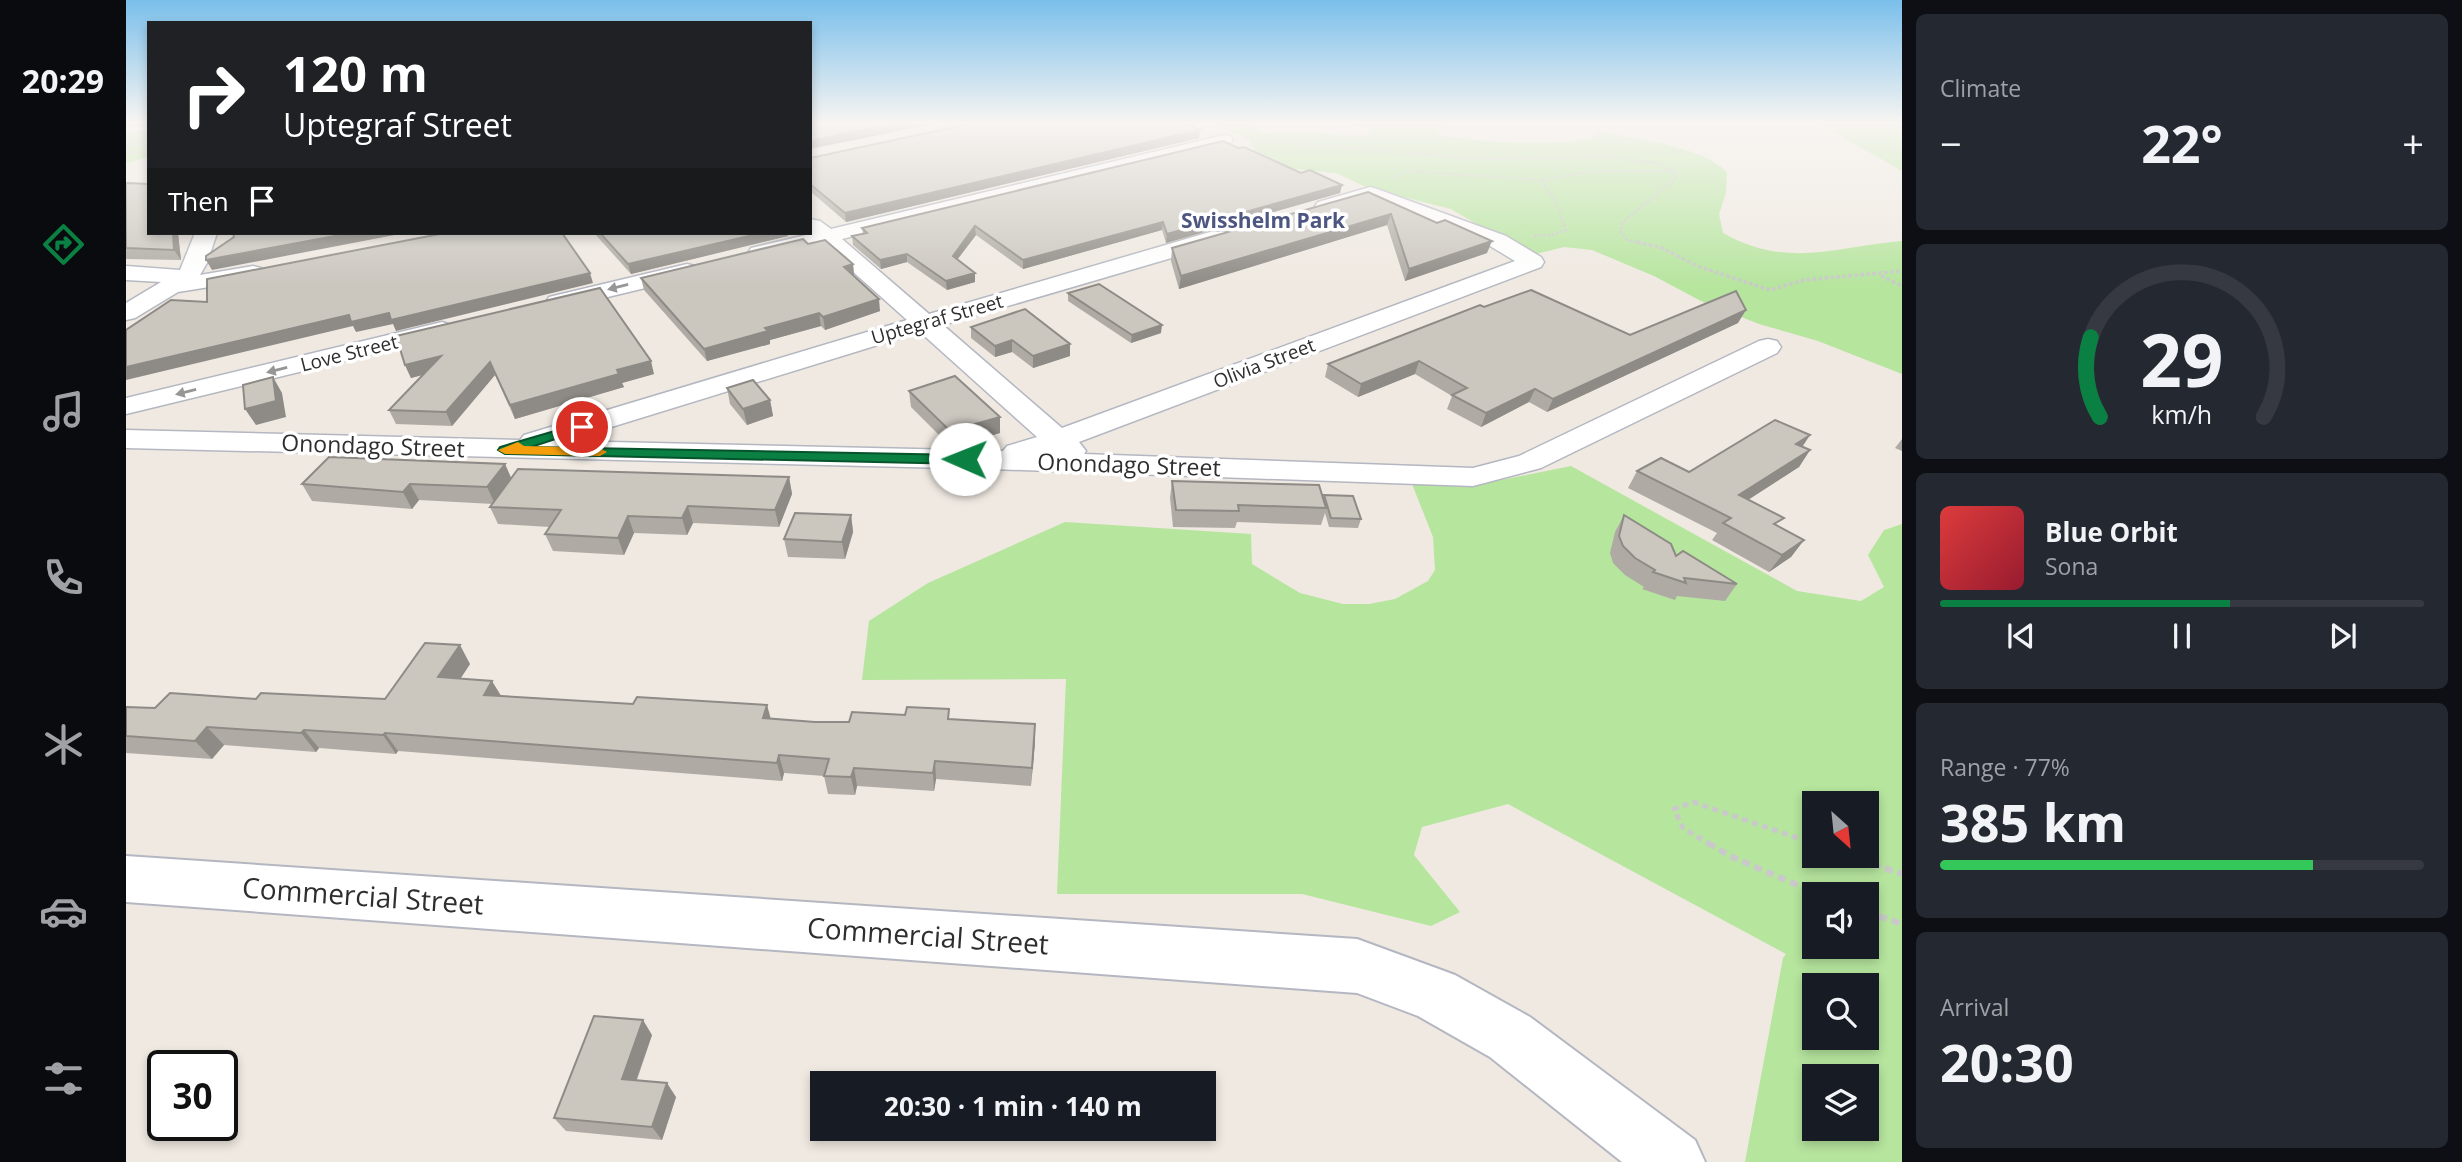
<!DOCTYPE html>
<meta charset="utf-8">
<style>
body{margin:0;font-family:"Open Sans",sans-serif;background:#242831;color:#f1f3f6;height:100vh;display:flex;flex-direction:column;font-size:26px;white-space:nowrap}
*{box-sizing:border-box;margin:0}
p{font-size:23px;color:#9ea1a6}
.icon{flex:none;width:38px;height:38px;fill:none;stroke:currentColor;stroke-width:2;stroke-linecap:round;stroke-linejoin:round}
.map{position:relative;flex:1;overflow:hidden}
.sheet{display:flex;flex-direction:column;gap:14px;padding:14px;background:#0d0f14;width:560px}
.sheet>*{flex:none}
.guide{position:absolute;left:21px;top:21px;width:665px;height:214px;border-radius:0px;box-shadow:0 4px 10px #0003;background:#202124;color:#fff;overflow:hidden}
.needle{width:46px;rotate:153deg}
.controls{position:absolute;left:1676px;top:791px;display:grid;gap:14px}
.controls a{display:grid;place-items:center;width:77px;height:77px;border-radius:0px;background:#171b24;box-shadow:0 4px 10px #0003;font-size:35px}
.speed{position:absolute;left:21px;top:1050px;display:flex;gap:14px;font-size:35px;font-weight:700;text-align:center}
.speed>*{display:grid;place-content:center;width:91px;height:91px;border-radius:50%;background:#171b24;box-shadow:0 4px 10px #0003;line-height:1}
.speed .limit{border:4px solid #111;border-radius:10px;background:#fff;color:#111}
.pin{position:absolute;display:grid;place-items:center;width:60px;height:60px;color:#fff;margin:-30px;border:4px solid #fff;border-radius:50%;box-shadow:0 2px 7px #0007}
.me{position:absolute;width:77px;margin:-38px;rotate:271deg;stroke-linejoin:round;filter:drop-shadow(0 0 5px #0008)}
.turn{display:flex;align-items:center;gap:24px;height:147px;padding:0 21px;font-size:32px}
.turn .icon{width:91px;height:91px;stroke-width:2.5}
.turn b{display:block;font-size:49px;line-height:60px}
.then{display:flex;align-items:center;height:66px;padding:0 21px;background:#0003;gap:14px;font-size:26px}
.big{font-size:52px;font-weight:700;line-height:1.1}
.sheet .card{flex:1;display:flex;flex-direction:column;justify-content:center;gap:10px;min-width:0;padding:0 24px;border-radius:10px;background:#242831}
.sheet .dial{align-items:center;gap:0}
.dial svg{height:182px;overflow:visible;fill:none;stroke:#363941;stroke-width:7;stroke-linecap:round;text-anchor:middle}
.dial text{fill:#f1f3f6;stroke:none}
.song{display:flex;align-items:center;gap:21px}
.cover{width:84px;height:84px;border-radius:10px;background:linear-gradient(135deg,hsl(0 70% 55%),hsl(350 70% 35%))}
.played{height:7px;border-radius:4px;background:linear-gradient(90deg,#0b8043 60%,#363941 60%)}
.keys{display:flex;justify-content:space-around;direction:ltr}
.heat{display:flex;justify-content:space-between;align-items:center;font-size:38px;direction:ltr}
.charge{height:10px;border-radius:5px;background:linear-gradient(90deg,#34c759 77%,#363941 0)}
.trip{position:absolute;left:684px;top:1071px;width:406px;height:70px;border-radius:0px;background:#171b24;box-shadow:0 4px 10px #0003;font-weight:700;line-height:70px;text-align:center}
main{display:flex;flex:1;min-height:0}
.dock{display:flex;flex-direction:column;width:126px;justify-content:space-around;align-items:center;background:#090b0e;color:#9ea1a6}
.dock .icon{width:49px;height:49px}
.dock .on{color:#0b8043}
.dock b{font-size:32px;color:#f1f3f6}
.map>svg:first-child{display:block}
.green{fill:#b6e59e;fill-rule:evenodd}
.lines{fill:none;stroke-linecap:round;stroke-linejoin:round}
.minor-casing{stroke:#b4b7c1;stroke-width:3}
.secondary-casing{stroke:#b4b7c1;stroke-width:4}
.path-far3{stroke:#c9c9c9;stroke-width:2.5;stroke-dasharray:2.5 2;stroke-linecap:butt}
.path-far2{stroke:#c9c9c9;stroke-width:3.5;stroke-dasharray:3.5 2.5;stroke-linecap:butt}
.path-far1{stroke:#c9c9c9;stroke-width:5;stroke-dasharray:6 4.5;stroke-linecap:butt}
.path{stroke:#c9c9c9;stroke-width:6;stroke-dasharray:8 5;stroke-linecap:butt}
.minor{fill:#fff;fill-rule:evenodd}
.secondary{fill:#fff;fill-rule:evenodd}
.rail{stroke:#a3a6b8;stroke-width:2.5}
.wall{fill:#afaba4}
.shaded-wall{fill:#8e8b86}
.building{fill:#cbc7bf;stroke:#8e8b86;stroke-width:2}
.oneway{fill:#969696}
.route{fill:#0b8043;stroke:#07532c;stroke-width:2}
.slow{fill:#f59e0b}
.labels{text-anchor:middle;stroke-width:7;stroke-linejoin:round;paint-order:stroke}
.far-street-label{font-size:19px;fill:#2e2e2e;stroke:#fff}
.far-neighbourhood-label{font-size:21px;font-weight:bold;fill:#4d5680;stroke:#fff}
.street-label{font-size:23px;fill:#2e2e2e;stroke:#fff}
.near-street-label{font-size:28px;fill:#2e2e2e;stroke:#fff}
</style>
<main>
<nav class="dock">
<b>20:29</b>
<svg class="icon on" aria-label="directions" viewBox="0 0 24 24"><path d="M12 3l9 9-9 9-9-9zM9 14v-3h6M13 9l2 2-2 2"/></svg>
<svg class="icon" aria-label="music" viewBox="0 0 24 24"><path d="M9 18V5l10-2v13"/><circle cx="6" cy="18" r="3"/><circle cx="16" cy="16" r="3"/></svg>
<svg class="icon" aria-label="phone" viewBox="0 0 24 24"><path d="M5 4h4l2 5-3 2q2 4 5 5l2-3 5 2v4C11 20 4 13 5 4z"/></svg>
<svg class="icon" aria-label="climate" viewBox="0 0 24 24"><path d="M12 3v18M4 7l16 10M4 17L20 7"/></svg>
<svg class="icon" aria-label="car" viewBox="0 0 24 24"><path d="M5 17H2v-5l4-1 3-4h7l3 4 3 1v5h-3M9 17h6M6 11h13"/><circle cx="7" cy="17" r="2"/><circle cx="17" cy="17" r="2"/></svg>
<svg class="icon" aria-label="filters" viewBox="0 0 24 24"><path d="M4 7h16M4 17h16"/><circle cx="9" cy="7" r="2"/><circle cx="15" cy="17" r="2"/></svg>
</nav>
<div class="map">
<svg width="1776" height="1162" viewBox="0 0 1776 1162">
<rect width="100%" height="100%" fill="#efe9e1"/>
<g class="green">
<path d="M 1088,122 L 1118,122 L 1138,134 L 1168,132 L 1235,136 L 1249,133 L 1228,124 L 1234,122 L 1316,122 L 1318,124 L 1311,135 C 1359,142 1417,147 1465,139 L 1470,133 L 1482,133 C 1519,141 1574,146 1601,172 L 1600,193 L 1593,214 L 1597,233 C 1661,269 1708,247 1776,241 L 1776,374 L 1692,341 L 1633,324 L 1575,301 L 1528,276 L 1466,250 L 1438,247 L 1410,254 L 1364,232 L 1325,209 L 1242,188 L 1210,173 L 1168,169 L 1129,152 L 1123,140 Z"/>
<polygon points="1690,122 1776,122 1776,171"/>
<polygon points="23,130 23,157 0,163 0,132"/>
<path d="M 1445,466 L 1671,591 L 1735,601 L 1758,587 L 1742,555 L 1758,530 L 1776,524 L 1776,1162 L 1619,1162 L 1657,958 L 1660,954 L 1382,804 L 1296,827 L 1288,855 L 1334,912 L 1305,926 L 1176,894 L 931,894 L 940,679 L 736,680 L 743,621 L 802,583 L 939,522 L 1125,534 L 1126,564 L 1174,593 L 1217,604 L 1243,604 L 1269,599 L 1302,581 L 1309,570 L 1307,537 L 1286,484 L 1350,485 ZM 1689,803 L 1741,803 L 1741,856 L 1689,856 ZM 1689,894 L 1741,894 L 1741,947 L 1689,947 ZM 1689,985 L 1741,985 L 1741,1038 L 1689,1038 ZM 1689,1076 L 1741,1076 L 1741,1129 L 1689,1129 Z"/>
</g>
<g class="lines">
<g class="minor-casing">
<g id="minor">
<path d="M 1098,135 L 1104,136 L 1107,140 L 1104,144 L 716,239 L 803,314 L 1084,232 L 1100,232 L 1103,237 L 1100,242 L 817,325 L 936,428 L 1389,261 L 1364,246 L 1243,200 L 1199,212 L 1192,210 L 1189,206 L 1192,202 L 1244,187 L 1251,189 L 1380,236 L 1415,257 L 1418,262 L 1415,267 L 953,442 L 960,451 L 958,454 L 1347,468 L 1393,456 L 1633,341 L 1642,339 L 1651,341 L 1655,347 L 1651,353 L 1415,468 L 1347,486 L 866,469 L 0,448 L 0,430 L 394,440 L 398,435 L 781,320 L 696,244 L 633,260 L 625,258 L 622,253 L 625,248 L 684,234 L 684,219 L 694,221 L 705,229 ZM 794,332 L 911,437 L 881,446 L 877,451 L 440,441 Z"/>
<polygon points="69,233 91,233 81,263 74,275 127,266 135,268 139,273 135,278 127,280 52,292 9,318 0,320 0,303 35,282 0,280 0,266 54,270"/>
<polygon points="561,264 569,266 572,271 569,276 432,309 423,307 420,302 423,297"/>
<polygon points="316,322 325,325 329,330 325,335 0,414 0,398"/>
</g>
</g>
<g class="secondary-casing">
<polygon id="secondary" points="0,856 1231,939 1329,975 1404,1017 1569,1140 1579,1162 1496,1162 1364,1057 1292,1016 1231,993 0,902"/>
</g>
<g class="path-far3">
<polyline points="1770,122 1776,125"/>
<polyline points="1120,139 1354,159 1482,157 1530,163 1549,171 1550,178 1497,222 1494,230 1501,240 1519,244"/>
<polyline points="0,146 23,142"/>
<polyline points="0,154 23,151"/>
<polyline points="1265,178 1282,171 1414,180 1469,171 1548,171"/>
<polyline points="1408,236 1426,235 1440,230 1429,200 1415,180"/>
</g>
<g class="path-far2">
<polyline points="1511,242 1536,248 1571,266 1644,290 1678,280 1776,271"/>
<polyline points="1755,276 1776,286"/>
</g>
<polyline class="path-far1" points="1585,845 1557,828 1548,809 1567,802 1689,844"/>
<g class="path">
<polyline points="1582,843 1604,856 1692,894"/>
<polyline points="1686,843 1689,844"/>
<polyline points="1722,856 1776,874"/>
<polyline points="1741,912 1776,924"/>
</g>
<use href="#minor" class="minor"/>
<use href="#secondary" class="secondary"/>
<polyline class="rail" points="0,127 23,124"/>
</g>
<g class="wall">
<polygon points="1074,130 1073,138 720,222 684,191 684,158"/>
<polygon points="1112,148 1175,173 1216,185 1214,193 1040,243 1036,230 897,269 850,235 831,260 849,273 849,282 821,290 781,262 755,269 727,245 726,236 737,234 736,228"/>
<polygon points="0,183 52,233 55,260 0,259"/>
<polygon points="1242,192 1361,253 1279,281 1261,225 1053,289 1045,261 1046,248"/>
<polygon points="468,233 662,233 662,236 505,274"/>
<polygon points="682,244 727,264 728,276 754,311 699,330 695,326 644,340 644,344 581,361 518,290 515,278"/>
<polygon points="942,293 1035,333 1005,343 942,301"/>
<polygon points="1358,307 1504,335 1612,323 1421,412 1403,402 1355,427 1321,409 1326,396 1289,374 1232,397 1199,377 1202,364"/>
<polygon points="845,327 944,344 944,356 907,368 886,352 869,357 845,338"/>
<polygon points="279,365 528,374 496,383 498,387 389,419 369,375 326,426 270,424 263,410 296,375 285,378"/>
<polygon points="601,388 644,400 647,416 621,425 604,404"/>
<polygon points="783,391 874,417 874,433 825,447 785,407"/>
<polygon points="1776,439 1776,451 1769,448"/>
<polygon points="1676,446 1684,450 1673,467 1622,500 1652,526 1678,540 1665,557 1643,572 1586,540 1591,533 1502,488 1511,471 1563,472"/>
<polygon points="379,464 385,478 663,477 666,494 653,527 567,523 561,535 508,533 498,555 427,551 419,534 424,527 372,524 364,507 367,504 293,500 286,509 186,501 176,484"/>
<polygon points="1046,481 1197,498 1198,495 1235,519 1232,528 1203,527 1199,513 1195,525 1111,522 1109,528 1047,527 1044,498"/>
<polygon points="725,515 727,532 719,559 662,557 658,539"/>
<polygon points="1498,515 1550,556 1611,584 1599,601 1551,596 1549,600 1516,589 1518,587 1499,575 1487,563 1484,553 1489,532"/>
<polygon points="344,664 334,679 375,696 689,722 723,722 824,719 909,742 905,786 810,779 808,791 731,786 729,795 702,794 698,776 658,773 656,781 272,751 270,754 193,748 190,752 98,745 86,759 0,753 0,707 29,708 130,699 259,699"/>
<polygon points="526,1035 511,1080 550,1097 536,1140 440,1131 428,1118"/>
</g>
<g class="shaded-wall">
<polygon points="776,122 817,122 684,149 684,141"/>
<polygon points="1074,130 1073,138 720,222 719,213"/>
<polygon points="1216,185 1214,193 1040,243 1041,234"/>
<polygon points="1265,214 1261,225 1053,289 1055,276"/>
<polygon points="1037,222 1036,230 897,269 897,260"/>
<polygon points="849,226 850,235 827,265 827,256"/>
<polygon points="47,233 52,233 55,260 48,250"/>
<polygon points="225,233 279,233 86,270 80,260"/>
<polygon points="636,233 662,233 662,236 505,274 502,264"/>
<polygon points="1366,241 1361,253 1279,281 1283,269"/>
<polygon points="781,254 781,262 755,269 754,260"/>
<polygon points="727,264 728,276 718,267"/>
<polygon points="464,273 467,283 270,331 267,324 230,332 227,326 0,380 0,367 223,315 263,313"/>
<polygon points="849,273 849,282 821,290 820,281"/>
<polygon points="753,299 754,311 699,330 697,317"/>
<polygon points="1620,310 1612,323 1421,412 1427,399"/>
<polygon points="693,313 695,326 644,340 644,344 581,361 578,349 639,328"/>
<polygon points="1036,325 1035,333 1005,343 1006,335"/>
<polygon points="886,340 886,352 869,357 869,346"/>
<polygon points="944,344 944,356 907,368 907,356"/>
<polygon points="315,356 320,369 285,378 279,365"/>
<polygon points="525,361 528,374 496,383 498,387 389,419 384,405 491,370"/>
<polygon points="1293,361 1289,374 1232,397 1235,384"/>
<polygon points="364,362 369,375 326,426 320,412"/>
<polygon points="147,377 156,393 160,417 130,425 119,409"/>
<polygon points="1409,389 1403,402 1355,427 1360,413"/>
<polygon points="644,400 647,416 621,425 617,409"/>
<polygon points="874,417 874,433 825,447 824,431"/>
<polygon points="1684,435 1673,452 1670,444"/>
<polygon points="1684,450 1673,467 1603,512 1613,495"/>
<polygon points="379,464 386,480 369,504 361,487"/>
<polygon points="663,477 666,494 653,527 649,510"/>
<polygon points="284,484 293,500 286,509 277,492"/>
<polygon points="562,506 567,523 561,535 556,518"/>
<polygon points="725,515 727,532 719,559 716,542"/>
<polygon points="502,516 508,533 498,555 492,538"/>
<polygon points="1678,540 1665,557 1643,572 1656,555"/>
<polygon points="334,645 344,664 323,696 312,677"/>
<polygon points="366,681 377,699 358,695"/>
<polygon points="641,705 646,723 637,718"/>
<polygon points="909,724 909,742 905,786 906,768"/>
<polygon points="81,727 98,745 86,759 69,741"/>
<polygon points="178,730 193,748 190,752 175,733"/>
<polygon points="259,733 272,751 270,754 257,735"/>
<polygon points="653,755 658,773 656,781 651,763"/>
<polygon points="809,761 810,779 808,791 807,773"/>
<polygon points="728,768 731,786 729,795 725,777"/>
<polygon points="517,1020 526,1035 506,1092 496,1079"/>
<polygon points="541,1083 550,1097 536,1140 526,1127"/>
</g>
<g class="building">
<polygon points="684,122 776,122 684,141"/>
<polygon points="852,122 1056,122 1074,130 719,213 684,184 684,158"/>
<polygon points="1097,141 1112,148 1118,147 1175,173 1184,170 1216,185 1041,234 1037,222 897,260 849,226 827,256 849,273 820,281 781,254 754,260 726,236 741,233 736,228"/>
<polygon points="0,183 23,184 23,233 47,233 48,250 0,248"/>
<polygon points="1242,192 1311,223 1319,220 1366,241 1283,269 1265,214 1055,276 1046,248"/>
<polygon points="107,233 225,233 80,260 80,256 108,237"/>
<polygon points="319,233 436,233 464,273 265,320 263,313 225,322 223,315 0,367 0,330 45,300 81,302 81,279"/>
<polygon points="474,233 636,233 502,264"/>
<polygon points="677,239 682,244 699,240 727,264 718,267 753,299 697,317 693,313 639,328 642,331 578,349 515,278"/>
<polygon points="973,284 1036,325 1006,335 942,293"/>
<polygon points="474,288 525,361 491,370 493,374 384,405 364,362 320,412 263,410 315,356 279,365 270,336"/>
<polygon points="1405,290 1504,335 1610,291 1620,310 1427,399 1409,389 1360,413 1326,395 1341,388 1293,361 1235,384 1202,364 1354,305 1358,307"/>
<polygon points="899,309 944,344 907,356 886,340 869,346 845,327"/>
<polygon points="829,376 874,417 824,431 783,391"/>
<polygon points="147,377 150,401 119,409 117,385"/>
<polygon points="627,380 644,400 617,409 601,388"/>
<polygon points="1649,420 1684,435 1670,444 1684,450 1613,495 1658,518 1648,524 1678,540 1656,555 1597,523 1605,518 1511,471 1535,458 1563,472"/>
<polygon points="203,457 379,464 361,487 284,484 277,492 176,484"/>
<polygon points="392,469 663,477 649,510 562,506 556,518 502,516 492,538 419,534 435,510 364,507"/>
<polygon points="1046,481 1193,485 1200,508 1112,505 1113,511 1050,510"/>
<polygon points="1198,495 1227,496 1235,519 1205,518"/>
<polygon points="669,513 725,515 716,542 658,539"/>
<polygon points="1498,515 1545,544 1550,556 1557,551 1611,584 1558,578 1560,583 1527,572 1529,570 1509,558 1497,546 1493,536"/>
<polygon points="299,643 334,645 312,677 366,681 358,695 507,704 511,697 641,705 637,718 689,722 723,722 726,712 779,715 781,707 823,709 822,719 909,724 906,768 809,761 807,773 728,768 725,777 698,776 703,759 653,755 651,763 259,733 257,735 178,730 175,733 81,727 69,741 0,736 0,707 29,708 44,693 130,699 135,693 259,699"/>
<polygon points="468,1016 517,1020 496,1079 541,1083 526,1127 428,1118"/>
</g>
<defs><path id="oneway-solid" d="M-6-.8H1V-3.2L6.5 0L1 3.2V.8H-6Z" transform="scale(1.75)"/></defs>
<g class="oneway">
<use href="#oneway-solid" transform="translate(492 287) rotate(166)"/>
<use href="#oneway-solid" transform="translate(151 370) rotate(166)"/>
<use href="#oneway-solid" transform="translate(60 392) rotate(166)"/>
</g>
<linearGradient id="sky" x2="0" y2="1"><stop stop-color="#7abfeb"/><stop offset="0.43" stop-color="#f8f5f2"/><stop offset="1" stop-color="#f8f5f2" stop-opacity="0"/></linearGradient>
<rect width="1776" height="285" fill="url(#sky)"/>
<polygon class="route" points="456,423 460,424 460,429 405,447 839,455 846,459 839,464 379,454 372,450 374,447"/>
<polygon class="slow" points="392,442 398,446 474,448 481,452 474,456 379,454 372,450"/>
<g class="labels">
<g class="far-street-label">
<text transform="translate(811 319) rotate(-16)" y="7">Uptegraf Street</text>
<text transform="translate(223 353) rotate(-14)" y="7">Love Street</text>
<text transform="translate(1138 363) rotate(-21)" y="7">Olivia Street</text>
</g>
<g class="far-neighbourhood-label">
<text x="1137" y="228">Swisshelm Park</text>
</g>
<g class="street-label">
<text transform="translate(247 446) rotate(2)" y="8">Onondago Street</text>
<text transform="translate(1003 465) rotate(2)" y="8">Onondago Street</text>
</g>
<g class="near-street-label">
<text transform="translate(237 896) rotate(4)" y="10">Commercial Street</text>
<text transform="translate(802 936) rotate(4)" y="10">Commercial Street</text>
</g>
</g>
</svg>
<div class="controls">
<a><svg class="needle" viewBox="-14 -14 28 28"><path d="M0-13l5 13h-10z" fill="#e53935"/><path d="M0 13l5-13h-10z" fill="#9ea1a6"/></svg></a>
<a><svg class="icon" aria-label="sound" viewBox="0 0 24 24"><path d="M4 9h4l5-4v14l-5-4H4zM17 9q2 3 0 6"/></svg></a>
<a><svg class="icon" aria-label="search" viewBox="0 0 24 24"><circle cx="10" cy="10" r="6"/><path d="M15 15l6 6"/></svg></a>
<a><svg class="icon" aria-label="layers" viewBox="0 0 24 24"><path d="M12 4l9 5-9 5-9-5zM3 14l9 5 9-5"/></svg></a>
</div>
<div class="speed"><div class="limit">30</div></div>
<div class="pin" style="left:456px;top:427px;background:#d93025"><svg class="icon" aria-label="arrive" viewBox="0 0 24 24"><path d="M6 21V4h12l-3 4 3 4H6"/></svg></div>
<svg class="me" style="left:839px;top:459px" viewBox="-20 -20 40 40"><circle r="19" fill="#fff"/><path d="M0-13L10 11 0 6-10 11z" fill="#0b8043"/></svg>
<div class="trip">20:30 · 1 min · 140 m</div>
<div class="guide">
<div class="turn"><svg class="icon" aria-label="right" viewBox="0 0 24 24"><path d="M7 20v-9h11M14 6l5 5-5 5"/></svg><div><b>120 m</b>Uptegraf Street</div></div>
<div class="then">Then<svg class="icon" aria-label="arrive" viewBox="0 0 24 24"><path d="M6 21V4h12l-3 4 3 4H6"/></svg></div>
</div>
</div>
<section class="sheet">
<div class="card"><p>Climate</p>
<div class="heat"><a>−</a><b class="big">22°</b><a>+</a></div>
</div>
<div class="card dial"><svg viewBox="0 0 100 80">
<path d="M14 69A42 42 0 1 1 86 69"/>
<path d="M14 69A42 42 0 0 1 10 34" stroke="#0b8043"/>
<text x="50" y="56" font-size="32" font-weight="700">29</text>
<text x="50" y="72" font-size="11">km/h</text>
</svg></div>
<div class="card">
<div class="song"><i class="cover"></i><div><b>Blue Orbit</b><p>Sona</p></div></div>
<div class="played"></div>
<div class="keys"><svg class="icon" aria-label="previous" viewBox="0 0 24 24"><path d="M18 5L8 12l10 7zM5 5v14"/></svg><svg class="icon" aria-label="pause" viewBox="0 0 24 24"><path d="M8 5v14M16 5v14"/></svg><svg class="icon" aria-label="next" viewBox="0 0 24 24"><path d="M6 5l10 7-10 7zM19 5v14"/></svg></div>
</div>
<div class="card"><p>Range · 77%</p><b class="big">385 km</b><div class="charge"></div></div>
<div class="card"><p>Arrival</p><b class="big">20:30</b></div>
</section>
</main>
